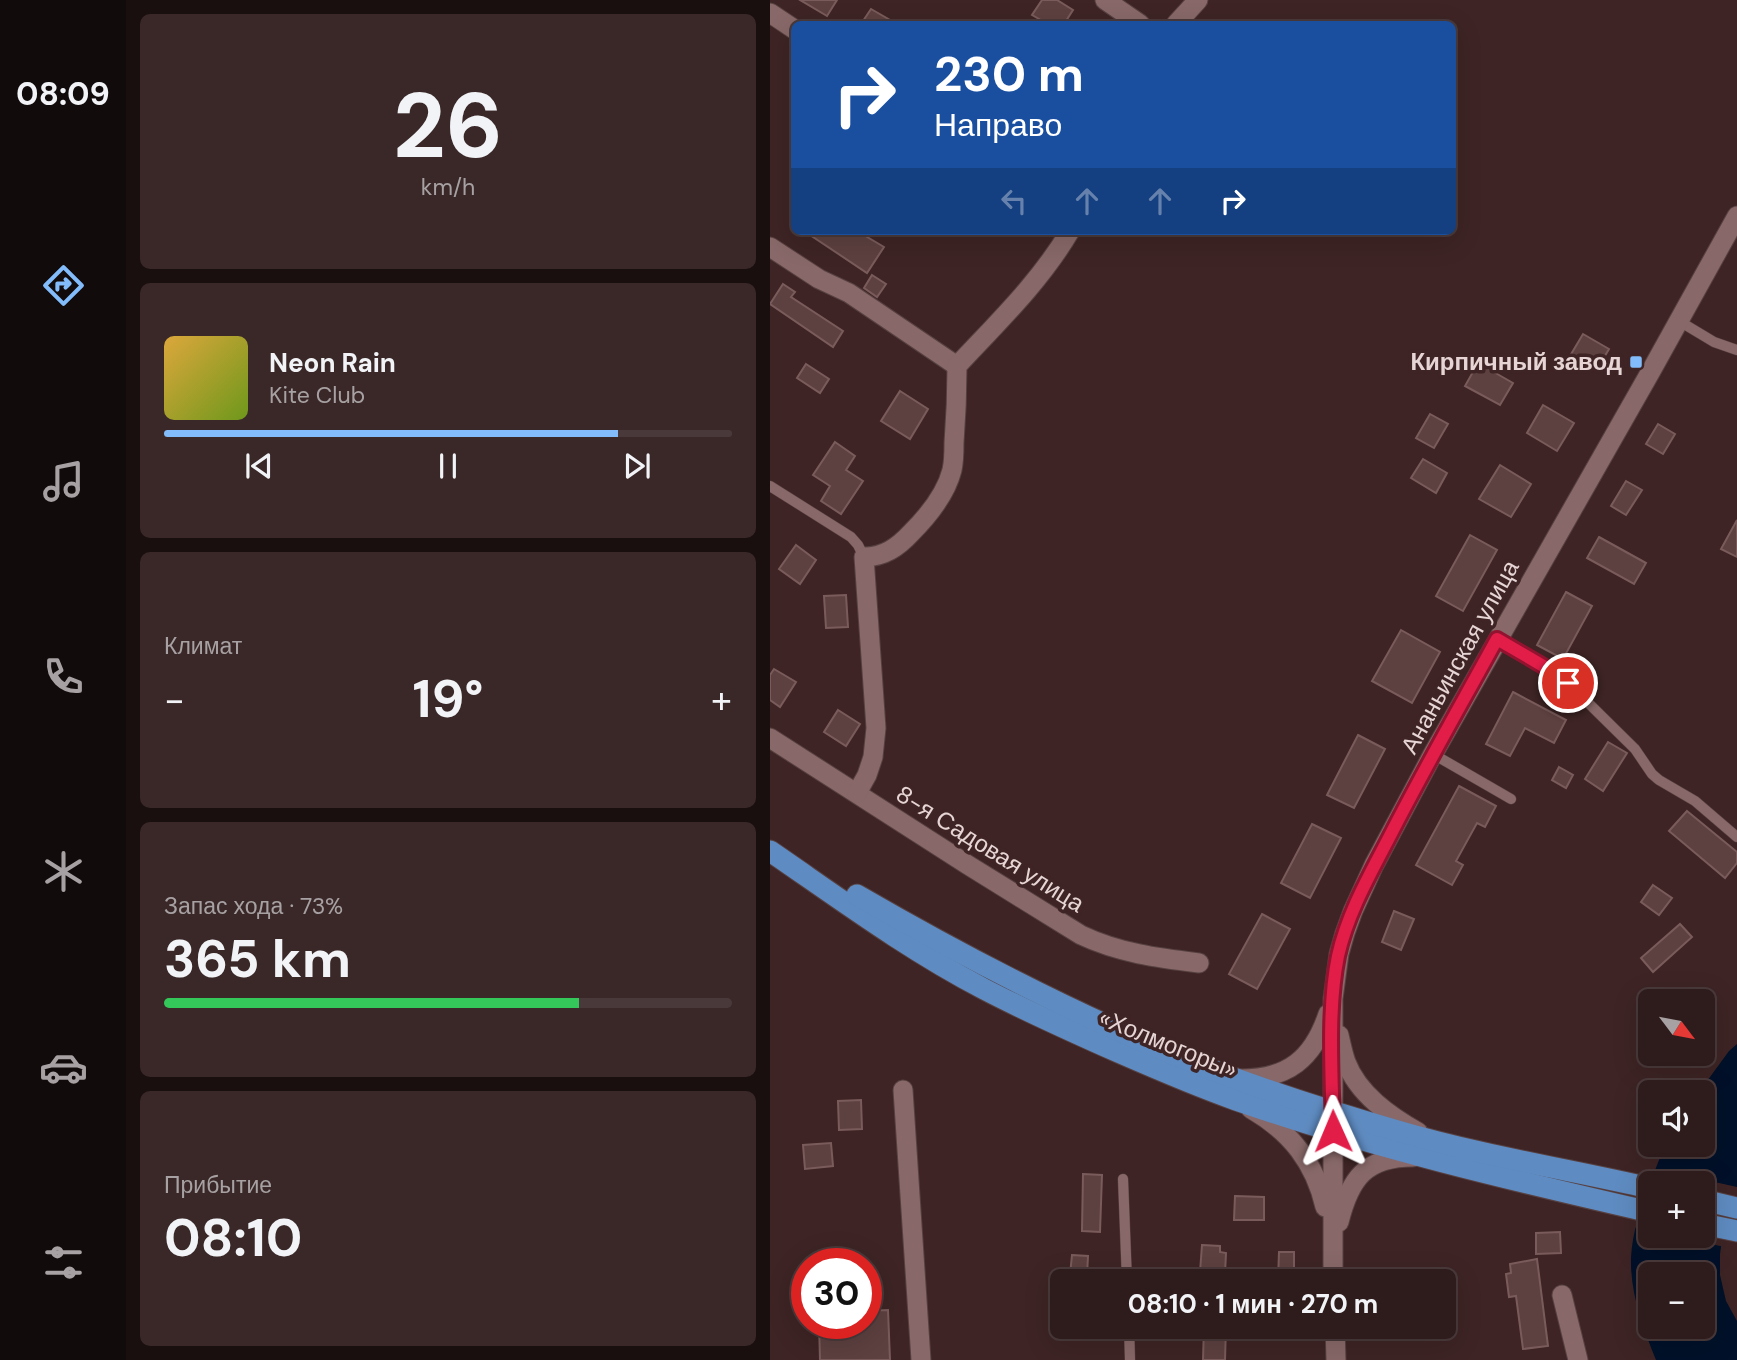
<!DOCTYPE html>
<html lang="ru">
<meta charset="utf-8">
<style>
body{margin:0;font-family:"DM Sans",sans-serif;background:#3a2828;color:#f1f3f6;height:100vh;display:flex;flex-direction:column;font-size:26px;white-space:nowrap}
*{box-sizing:border-box;margin:0}
p{font-size:23px;color:#a7a1a3}
.icon{flex:none;width:38px;height:38px;fill:none;stroke:currentColor;stroke-width:2;stroke-linecap:round;stroke-linejoin:round}
.map{position:relative;flex:1;overflow:hidden}
.side{display:flex;flex-direction:column;gap:14px;padding:14px;background:#190f0f;width:644px}
.side>*{flex:none}
.banner{position:absolute;left:21px;top:21px;width:665px;height:214px;border-radius:10px;box-shadow:0 7px 28px #0002,0 0 0 2px #49393a;background:#1a4fa0;color:#fff;overflow:hidden}
.needle{width:46px;rotate:122deg}
.buttons{position:absolute;left:868px;top:989px;display:grid;gap:14px}
.buttons a{display:grid;place-items:center;width:77px;height:77px;border-radius:10px;background:#2e1b1b;box-shadow:0 7px 28px #0002,0 0 0 2px #49393a;font-size:35px}
.speed{position:absolute;left:21px;top:1248px;display:flex;gap:14px;font-size:35px;font-weight:700;text-align:center}
.speed>*{display:grid;place-content:center;width:91px;height:91px;border-radius:50%;background:#2e1b1b;box-shadow:0 7px 28px #0002,0 0 0 2px #49393a;line-height:1}
.speed .limit{border:10px solid #d22;background:#fff;color:#111}
.pin{position:absolute;display:grid;place-items:center;width:60px;height:60px;color:#fff;margin:-30px;border:4px solid #fff;border-radius:50%;box-shadow:0 2px 7px #0007}
.me{position:absolute;width:77px;margin:-38px;rotate:359deg;stroke-linejoin:round;filter:drop-shadow(0 0 5px #0008)}
.turn{display:flex;align-items:center;gap:24px;height:147px;padding:0 28px;font-size:32px}
.turn .icon{width:91px;height:91px;stroke-width:2.5}
.turn b{display:block;font-size:49px;line-height:60px}
.lanes{display:flex;align-items:center;height:66px;padding:0 28px;background:#0003;justify-content:center;gap:35px;direction:ltr}
.lanes .off{opacity:.35}
.big{font-size:52px;font-weight:700;line-height:1.1}
.side .card{flex:1;display:flex;flex-direction:column;justify-content:center;gap:10px;min-width:0;padding:0 24px;border-radius:10px;background:#3a2828}
.side .dial{align-items:center;gap:0}
.dial b{font-size:91px;line-height:1}
.song{display:flex;align-items:center;gap:21px}
.cover{width:84px;height:84px;border-radius:10px;background:linear-gradient(135deg,hsl(40 70% 55%),hsl(80 70% 35%))}
.played{height:7px;border-radius:4px;background:linear-gradient(90deg,#82bcfa 80%,#49393a 80%)}
.keys{display:flex;justify-content:space-around;direction:ltr}
.heat{display:flex;justify-content:space-between;align-items:center;font-size:38px;direction:ltr}
.charge{height:10px;border-radius:5px;background:linear-gradient(90deg,#34c759 73%,#49393a 0)}
.trip{position:absolute;left:280px;top:1269px;width:406px;height:70px;border-radius:10px;background:#2e1b1b;box-shadow:0 7px 28px #0002,0 0 0 2px #49393a;font-weight:700;line-height:70px;text-align:center}
main{display:flex;flex:1;min-height:0}
.tab-bar{display:flex;flex-direction:column;width:126px;justify-content:space-around;align-items:center;background:#120b0b;color:#a7a1a3}
.tab-bar .icon{width:49px;height:49px}
.tab-bar .active{color:#82bcfa}
.tab-bar b{font-size:32px;color:#f1f3f6}
.map>svg:first-child{display:block}
.water{fill:#001129;fill-rule:evenodd}
.pier{fill:#3e2424}
.building{fill:#5d4040;stroke:#7a5b5b;stroke-width:2}
.lines{fill:none;stroke-linecap:round;stroke-linejoin:round}
.service-casing{stroke:#574041;stroke-width:11}
.minor-casing{stroke:#574041;stroke-width:21}
.trunk-casing{stroke:#574041;stroke-width:23}
.service{stroke:#886868;stroke-width:10}
.minor{stroke:#886868;stroke-width:19}
.trunk{stroke:#5e8bc1;stroke-width:21}
.route-casing{stroke:#92132f;stroke-width:18}
.route{stroke:#e11d48;stroke-width:12}
.poi-dot{fill:#82bcfa;stroke:#3e2424;stroke-width:2.5}
.labels{text-anchor:middle;stroke-width:7;stroke-linejoin:round;paint-order:stroke}
.poi-label{font-size:24px;font-weight:bold;fill:#e7d5d5;stroke:#3e2424;text-anchor:end}
.street-label{font-size:24px;fill:#e7d5d5;stroke:#3e2424}
</style>
<main>
<nav class="tab-bar">
<b>08:09</b>
<svg class="icon active" aria-label="directions" viewBox="0 0 24 24"><path d="M12 3l9 9-9 9-9-9zM9 14v-3h6M13 9l2 2-2 2"/></svg>
<svg class="icon" aria-label="music" viewBox="0 0 24 24"><path d="M9 18V5l10-2v13"/><circle cx="6" cy="18" r="3"/><circle cx="16" cy="16" r="3"/></svg>
<svg class="icon" aria-label="phone" viewBox="0 0 24 24"><path d="M5 4h4l2 5-3 2q2 4 5 5l2-3 5 2v4C11 20 4 13 5 4z"/></svg>
<svg class="icon" aria-label="climate" viewBox="0 0 24 24"><path d="M12 3v18M4 7l16 10M4 17L20 7"/></svg>
<svg class="icon" aria-label="car" viewBox="0 0 24 24"><path d="M5 17H2v-5l4-1 3-4h7l3 4 3 1v5h-3M9 17h6M6 11h13"/><circle cx="7" cy="17" r="2"/><circle cx="17" cy="17" r="2"/></svg>
<svg class="icon" aria-label="filters" viewBox="0 0 24 24"><path d="M4 7h16M4 17h16"/><circle cx="9" cy="7" r="2"/><circle cx="15" cy="17" r="2"/></svg>
</nav>
<section class="side">
<div class="card dial"><b>26</b><p>km/h</p></div>
<div class="card">
<div class="song"><i class="cover"></i><div><b>Neon Rain</b><p>Kite Club</p></div></div>
<div class="played"></div>
<div class="keys"><svg class="icon" aria-label="previous" viewBox="0 0 24 24"><path d="M18 5L8 12l10 7zM5 5v14"/></svg><svg class="icon" aria-label="pause" viewBox="0 0 24 24"><path d="M8 5v14M16 5v14"/></svg><svg class="icon" aria-label="next" viewBox="0 0 24 24"><path d="M6 5l10 7-10 7zM19 5v14"/></svg></div>
</div>
<div class="card"><p>Климат</p>
<div class="heat"><a>−</a><b class="big">19°</b><a>+</a></div>
</div>
<div class="card"><p>Запас хода · 73%</p><b class="big">365 km</b><div class="charge"></div></div>
<div class="card"><p>Прибытие</p><b class="big">08:10</b></div>
</section>
<div class="map">
<svg width="967" height="1360" viewBox="0 0 967 1360">
<rect width="100%" height="100%" fill="#3e2424"/>
<path class="water" d="M 967,1044 L 967,1190 L 955,1219 L 950,1254 L 950,1275 L 956,1301 L 967,1321 L 967,1360 L 886,1360 C 873,1328 860,1293 861,1258 C 862,1233 871,1207 880,1183 L 880,1236 L 933,1236 L 933,1183 L 880,1183 L 889,1160 L 898,1145 L 933,1144 L 933,1092 L 929,1092 L 959,1051 ZM 880,1274 L 933,1274 L 933,1326 L 880,1326 Z"/>
<polygon class="pier" points="882,1168 967,1187 967,1199 958,1220 955,1247 902,1236 933,1236 933,1183 880,1183 880,1231 863,1227 871,1198"/>
<g class="building">
<polygon points="30,0 67,0 57,16"/>
<polygon points="272,0 287,0 303,10 294,24 278,24 262,15"/>
<polygon points="101,9 127,24 91,24"/>
<polygon points="34,231 87,231 114,247 97,273"/>
<polygon points="102,275 116,284 107,297 94,288"/>
<polygon points="13,284 25,292 21,297 73,331 63,347 0,304"/>
<polygon points="813,334 839,349 826,371 800,356"/>
<polygon points="708,363 743,383 730,405 695,386"/>
<polygon points="36,364 59,379 50,393 27,378"/>
<polygon points="130,391 158,409 140,439 111,421"/>
<polygon points="773,405 804,423 787,451 757,433"/>
<polygon points="660,414 678,424 664,448 646,438"/>
<polygon points="888,424 905,434 893,454 876,444"/>
<polygon points="65,442 85,456 76,470 93,481 71,514 51,501 60,486 43,475"/>
<polygon points="653,459 677,473 666,493 641,478"/>
<polygon points="730,465 761,484 741,517 709,499"/>
<polygon points="856,481 872,490 856,515 841,506"/>
<polygon points="967,520 967,557 951,549"/>
<polygon points="700,535 727,550 693,611 666,596"/>
<polygon points="829,537 876,563 864,584 817,558"/>
<polygon points="26,545 46,560 30,584 9,569"/>
<polygon points="796,592 822,606 793,659 767,645"/>
<polygon points="76,595 78,627 56,628 54,596"/>
<polygon points="631,630 670,652 642,703 602,681"/>
<polygon points="4,669 26,682 10,707 0,700 0,675"/>
<polygon points="743,692 796,720 784,743 755,728 740,756 716,744"/>
<polygon points="68,710 90,724 76,746 54,732"/>
<polygon points="588,735 615,749 584,808 557,795"/>
<polygon points="838,742 857,753 833,791 815,779"/>
<polygon points="789,767 803,775 796,788 782,780"/>
<polygon points="689,786 726,806 715,827 707,823 686,861 693,865 682,885 646,865"/>
<polygon points="917,811 967,852 967,863 955,878 899,831"/>
<polygon points="542,824 571,838 540,898 511,883"/>
<polygon points="883,885 902,898 889,915 871,902"/>
<polygon points="624,911 644,919 631,950 612,942"/>
<polygon points="492,914 520,929 487,989 459,974"/>
<polygon points="910,924 922,937 883,972 871,958"/>
<polygon points="91,1100 92,1129 69,1130 68,1101"/>
<polygon points="61,1143 63,1166 35,1169 33,1145"/>
<polygon points="313,1174 332,1175 330,1232 312,1231"/>
<polygon points="465,1196 494,1197 494,1220 464,1220"/>
<polygon points="790,1232 791,1253 766,1254 766,1233"/>
<polygon points="432,1245 450,1246 450,1252 456,1253 455,1274 430,1272"/>
<polygon points="509,1252 524,1252 524,1281 508,1280"/>
<polygon points="302,1255 318,1256 317,1276 300,1275"/>
<polygon points="767,1259 778,1346 753,1349 746,1296 739,1297 736,1274 741,1273 740,1264"/>
<polygon points="118,1310 120,1360 50,1360 49,1323 96,1323 96,1311"/>
<polygon points="434,1326 456,1326 455,1360 433,1360"/>
</g>
<g class="lines">
<g class="service-casing">
<g id="service">
<polyline points="909,321 944,342 967,350"/>
<polyline points="0,486 81,537 88,545 94,557"/>
<polyline points="727,639 787,674 798,683 865,749 882,774 889,780 925,801 967,837"/>
<polyline points="663,754 741,799"/>
<polyline points="353,1179 357,1281"/>
<polyline points="359,1326 360,1360"/>
</g>
</g>
<g class="minor-casing">
<g id="minor">
<polyline points="335,0 370,24"/>
<polyline points="0,13 24,29"/>
<polyline points="406,24 428,0"/>
<polyline points="0,247 49,279 79,293 187,366"/>
<path d="M 0,738 L 198,865 L 311,935 C 349,953 388,958 429,963"/>
<path d="M 87,793 L 97,775 L 103,757 L 106,728 L 94,557 C 114,557 128,547 141,533 C 158,516 176,494 182,470 C 184,461 184,451 184,443 C 186,417 187,392 187,366 C 227,323 270,282 300,231"/>
<path d="M 569,1035 C 571,1044 573,1054 576,1062 C 588,1094 620,1116 648,1132"/>
<path d="M 470,1079 C 518,1079 543,1059 558,1014"/>
<polyline points="133,1090 151,1360"/>
<path d="M 481,1109 C 521,1132 545,1163 555,1207"/>
<path d="M 569,1222 C 580,1178 596,1157 643,1157"/>
<polyline points="563,1281 563,999 569,954 575,933 583,911 604,865 663,754 881,371 967,216"/>
<polyline points="792,1295 808,1360"/>
<polyline points="565,1326 566,1360"/>
</g>
</g>
<g class="trunk-casing">
<g id="trunk">
<path d="M 0,851 C 70,899 139,950 214,989 C 258,1012 303,1032 348,1052 C 387,1069 426,1086 466,1100 C 601,1147 741,1180 880,1212"/>
<path d="M 87,895 C 201,961 319,1022 442,1070 C 503,1093 565,1113 628,1131 C 710,1155 796,1169 880,1188"/>
<polyline points="933,1200 967,1208"/>
<polyline points="933,1224 967,1231"/>
</g>
</g>
<use href="#service" class="service"/>
<use href="#minor" class="minor"/>
<use href="#trunk" class="trunk"/>
</g>
<g class="lines">
<g class="route-casing">
<path id="route" d="M 563,1131 C 562,1076 557,1010 568,956 C 578,911 602,871 623,830 C 656,766 692,703 727,639 L 787,674 L 798,683"/>
</g>
<use href="#route" class="route"/>
</g>
<rect class="poi-dot" x="859" y="355" width="14" height="14" rx="3.5"/>
<g class="labels">
<g class="poi-label">
<text x="852" y="370">Кирпичный завод</text>
</g>
<g class="street-label">
<text transform="translate(690 657) rotate(-61)" y="8">Ананьинская улица</text>
<text transform="translate(220 849) rotate(32)" y="8">8-я Садовая улица</text>
<text transform="translate(398 1044) rotate(22)" y="8">«Холмогоры»</text>
</g>
</g>
</svg>
<div class="buttons">
<a><svg class="needle" viewBox="-14 -14 28 28"><path d="M0-13l5 13h-10z" fill="#e53935"/><path d="M0 13l5-13h-10z" fill="#a7a1a3"/></svg></a>
<a><svg class="icon" aria-label="sound" viewBox="0 0 24 24"><path d="M4 9h4l5-4v14l-5-4H4zM17 9q2 3 0 6"/></svg></a>
<a>+</a>
<a>−</a>
</div>
<div class="speed"><div class="limit">30</div></div>
<div class="pin" style="left:798px;top:683px;background:#d93025"><svg class="icon" aria-label="arrive" viewBox="0 0 24 24"><path d="M6 21V4h12l-3 4 3 4H6"/></svg></div>
<svg class="me" style="left:563px;top:1131px" viewBox="-20 -20 40 40"><path d="M0-17L14 15 0 8-14 15z" fill="#e11d48" stroke="#fff" stroke-width="4"/></svg>
<div class="trip">08:10 · 1 мин · 270 m</div>
<div class="banner">
<div class="turn"><svg class="icon" aria-label="right" viewBox="0 0 24 24"><path d="M7 20v-9h11M14 6l5 5-5 5"/></svg><div><b>230 m</b>Направо</div></div>
<div class="lanes"><svg class="icon off" aria-label="left" viewBox="0 0 24 24"><path d="M17 20v-9H6M10 6l-5 5 5 5"/></svg><svg class="icon off" aria-label="ahead" viewBox="0 0 24 24"><path d="M12 20V5M6 11l6-6 6 6"/></svg><svg class="icon off" aria-label="ahead" viewBox="0 0 24 24"><path d="M12 20V5M6 11l6-6 6 6"/></svg><svg class="icon" aria-label="right" viewBox="0 0 24 24"><path d="M7 20v-9h11M14 6l5 5-5 5"/></svg></div>
</div>
</div>
</main>
